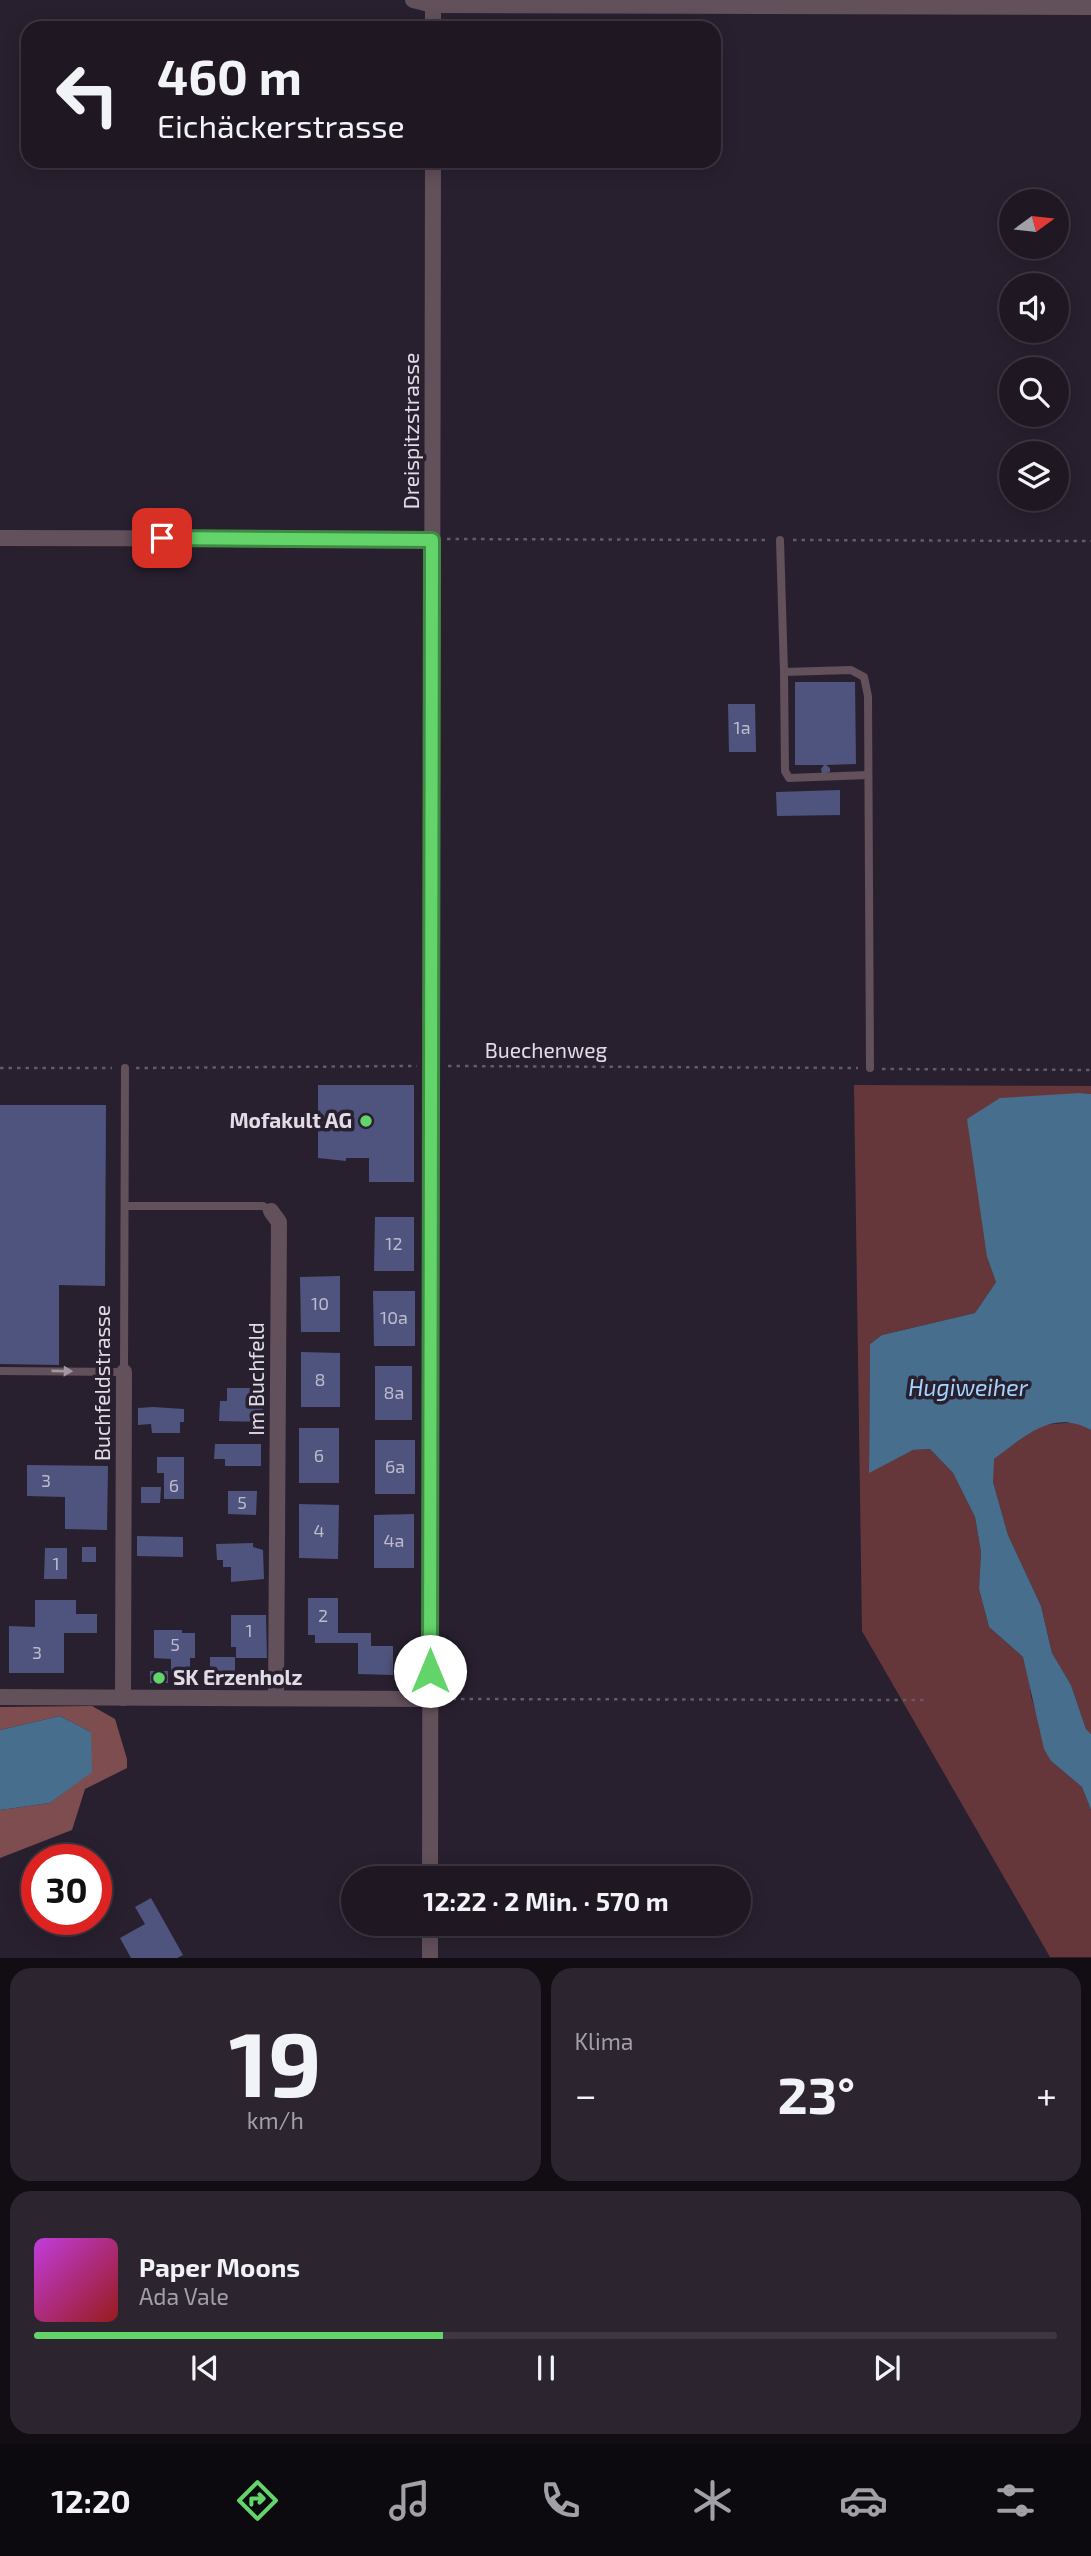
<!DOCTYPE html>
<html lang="de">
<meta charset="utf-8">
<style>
body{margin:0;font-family:"Exo 2",sans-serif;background:#2c2530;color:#f1f3f6;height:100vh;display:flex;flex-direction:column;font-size:26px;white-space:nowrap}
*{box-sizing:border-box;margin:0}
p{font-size:23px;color:#a1a0a6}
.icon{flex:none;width:38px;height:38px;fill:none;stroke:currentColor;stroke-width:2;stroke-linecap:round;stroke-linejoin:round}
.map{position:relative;height:1958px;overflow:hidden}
.side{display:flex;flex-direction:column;gap:10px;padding:10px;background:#110d13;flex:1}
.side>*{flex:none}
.top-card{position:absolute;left:21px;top:21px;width:700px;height:147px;border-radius:21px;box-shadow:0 4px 18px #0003,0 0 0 2px #3c3741;background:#1f1823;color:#f1f3f6;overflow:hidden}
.needle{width:46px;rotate:75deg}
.fabs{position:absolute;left:999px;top:189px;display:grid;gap:14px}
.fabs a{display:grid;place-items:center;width:70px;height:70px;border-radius:50%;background:#1f1823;box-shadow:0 4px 18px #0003,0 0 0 2px #3c3741;font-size:35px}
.speed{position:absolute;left:21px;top:1844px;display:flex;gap:14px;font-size:35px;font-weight:700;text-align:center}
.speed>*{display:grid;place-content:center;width:91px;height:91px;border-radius:50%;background:#1f1823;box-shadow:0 4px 18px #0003,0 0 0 2px #3c3741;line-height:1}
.speed .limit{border:10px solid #d22;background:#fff;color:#111}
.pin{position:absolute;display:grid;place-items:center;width:60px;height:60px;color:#fff;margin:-30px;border-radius:14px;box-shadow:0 4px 10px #0006}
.me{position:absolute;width:77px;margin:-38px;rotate:0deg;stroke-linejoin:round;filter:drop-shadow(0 0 5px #0008)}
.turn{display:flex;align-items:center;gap:24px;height:147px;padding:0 21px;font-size:32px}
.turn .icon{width:91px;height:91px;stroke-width:2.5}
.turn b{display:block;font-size:49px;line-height:60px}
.big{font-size:52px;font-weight:700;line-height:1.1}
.side .tile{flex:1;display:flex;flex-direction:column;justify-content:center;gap:10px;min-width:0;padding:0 24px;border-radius:21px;background:#2c2530}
.side .dial{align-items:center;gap:0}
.dial b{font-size:91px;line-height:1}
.song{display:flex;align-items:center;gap:21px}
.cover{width:84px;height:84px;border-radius:10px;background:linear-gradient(135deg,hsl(290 70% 55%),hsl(0 70% 35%))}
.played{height:7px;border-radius:4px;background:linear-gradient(90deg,#62d469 40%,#3c3741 40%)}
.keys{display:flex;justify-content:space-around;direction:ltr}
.heat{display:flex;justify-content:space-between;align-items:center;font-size:38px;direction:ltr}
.side .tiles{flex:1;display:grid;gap:10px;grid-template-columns:1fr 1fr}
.tile:last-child{grid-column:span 2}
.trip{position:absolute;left:341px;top:1866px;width:410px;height:70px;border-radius:35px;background:#1f1823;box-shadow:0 4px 18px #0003,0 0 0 2px #3c3741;font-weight:700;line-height:70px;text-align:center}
.menu{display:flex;height:112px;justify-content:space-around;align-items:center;background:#0c0a0e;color:#a1a0a6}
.menu .icon{width:49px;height:49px}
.menu .current{color:#62d469}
.menu b{font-size:32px;color:#f1f3f6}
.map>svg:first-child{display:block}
.green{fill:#65373a}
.forest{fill:#7e4d50}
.water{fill:#476e8d}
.building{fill:#4e547d}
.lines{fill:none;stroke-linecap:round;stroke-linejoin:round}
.path{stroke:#615a67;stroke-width:2.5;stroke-dasharray:3.5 5;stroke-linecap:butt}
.lane{stroke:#62505a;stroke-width:8}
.street{stroke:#62505a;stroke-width:16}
.oneway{fill:#a296a0}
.route-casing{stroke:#408a44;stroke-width:18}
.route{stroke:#62d469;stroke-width:12}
.poi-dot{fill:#62d469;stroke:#29202f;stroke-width:2.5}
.labels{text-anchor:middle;stroke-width:7;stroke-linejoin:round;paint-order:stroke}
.number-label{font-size:18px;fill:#bcbacc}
.street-label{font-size:21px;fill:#e1dce6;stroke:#29202f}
.poi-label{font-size:21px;font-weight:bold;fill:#e1dce6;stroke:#29202f;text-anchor:end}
.water-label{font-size:23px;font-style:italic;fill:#a3d5fe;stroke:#29202f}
</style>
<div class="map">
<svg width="1091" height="1958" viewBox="0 0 1091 1958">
<rect width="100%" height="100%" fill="#29202f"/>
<g class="green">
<polygon points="854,1085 1091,1086 1091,1094 1080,1093 987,1257 996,1282 975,1313 882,1335 870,1344 869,1472 913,1450 930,1449 953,1473 975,1517 981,1552 979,1589 989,1627 1023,1657 1029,1678 1031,1696 1051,1761 1082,1787 1091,1810 1091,1957 1050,1957 862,1631"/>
<polygon points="1077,1422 1091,1430 1091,1734 1086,1729 1071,1685 1052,1653 1041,1606 1008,1535 993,1482 993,1459 1040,1425"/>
</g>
<polygon class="forest" points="92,1706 115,1719 127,1759 127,1768 85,1789 72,1830 0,1858 0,1810 50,1803 91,1772 91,1732 60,1716 0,1730 0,1707"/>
<g class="water">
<path d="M 1080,1093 L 1091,1094 L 1091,1430 C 1052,1408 1024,1437 994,1459 L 993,1482 L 1008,1535 L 1041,1606 L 1052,1653 L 1071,1685 L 1086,1729 L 1091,1734 L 1091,1810 L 1082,1787 L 1051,1761 L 1044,1749 L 1023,1657 L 989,1627 L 979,1589 L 981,1552 L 975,1517 L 953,1473 L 930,1449 L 913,1450 L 869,1473 L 870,1344 L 882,1335 L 975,1313 L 996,1282 L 987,1257 L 967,1119 L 1000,1098 Z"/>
<polygon points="60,1716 91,1732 92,1772 50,1803 0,1810 0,1730"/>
</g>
<g class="building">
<polygon points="795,682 855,682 856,764 826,765 830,768 830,772 822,774 821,769 824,765 795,765"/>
<polygon points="728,704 755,704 756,752 729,752"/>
<polygon points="840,790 840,815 777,816 776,792"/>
<polygon points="318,1085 414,1085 414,1182 369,1182 369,1158 346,1158 346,1161 318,1158"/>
<polygon points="0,1105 106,1105 105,1286 59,1285 59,1365 0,1364"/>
<polygon points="375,1217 414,1217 414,1271 374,1271"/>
<polygon points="340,1276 340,1332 301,1332 300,1277"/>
<polygon points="373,1291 415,1291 415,1346 374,1346"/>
<polygon points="301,1352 340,1353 340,1407 301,1407"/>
<rect x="375" y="1366" width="37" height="54"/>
<polygon points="227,1388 251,1388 251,1403 263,1404 262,1422 219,1421 220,1401 227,1401"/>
<polygon points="153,1407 184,1409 184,1422 180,1422 180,1433 152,1433 151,1424 138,1425 138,1408"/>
<rect x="299" y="1428" width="40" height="55"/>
<rect x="375" y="1440" width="40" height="54"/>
<polygon points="215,1444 261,1444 261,1466 225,1466 225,1459 214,1459"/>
<polygon points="157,1457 184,1457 184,1499 164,1499 164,1473 157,1473"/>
<polygon points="27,1465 108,1466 107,1530 65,1529 65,1497 27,1496"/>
<polygon points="141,1487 161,1487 160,1503 141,1503"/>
<polygon points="228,1491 257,1491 256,1515 228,1514"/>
<polygon points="299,1504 339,1505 338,1559 299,1558"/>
<polygon points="414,1514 414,1568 374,1568 374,1515"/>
<polygon points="137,1536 183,1537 183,1557 137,1556"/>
<polygon points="253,1543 253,1547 263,1550 264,1579 231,1582 231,1567 223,1567 223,1560 217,1560 216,1544"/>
<rect x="82" y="1547" width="14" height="15"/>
<polygon points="45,1548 67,1548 67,1579 44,1579"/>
<polygon points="308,1598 338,1598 338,1633 371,1633 371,1646 393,1646 393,1675 358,1674 358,1643 315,1643 315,1635 308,1635"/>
<polygon points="35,1600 76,1600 76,1614 97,1614 97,1633 64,1633 64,1673 9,1673 9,1626 35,1627"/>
<polygon points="231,1615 266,1615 267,1658 236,1658 236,1647 231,1647"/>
<polygon points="154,1630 182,1630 182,1633 195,1633 195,1658 190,1658 190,1678 171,1678 171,1659 154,1658"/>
<polygon points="210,1657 235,1657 235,1676 210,1675"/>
<rect x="150" y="1671" width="18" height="12"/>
<polygon points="151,1898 183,1955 177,1958 131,1958 120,1938 145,1924 135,1907"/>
</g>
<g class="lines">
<g class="path">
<polyline points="447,539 769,540"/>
<polyline points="793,540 1091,541"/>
<polyline points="448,1066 858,1068"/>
<polyline points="0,1068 112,1068"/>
<polyline points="136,1068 417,1066"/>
<polyline points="882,1069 1091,1070"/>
<polyline points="444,1699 924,1700"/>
</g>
<g class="lane">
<polyline points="780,540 784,672 851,670 864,677 868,696 870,1068"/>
<polyline points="784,672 785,771 789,778 868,775"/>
<polyline points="125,1206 263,1206 271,1211"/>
<polyline points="0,1371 124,1372 125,1068"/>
</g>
<g class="street">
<polyline points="413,0 433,5 1091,7"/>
<polyline points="433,28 433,0"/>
<polyline points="0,538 432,539"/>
<polyline points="271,1211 279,1222 276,1698"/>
<polyline points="0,1697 430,1699"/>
<polyline points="123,1698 124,1372"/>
<polyline points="430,1878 433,161"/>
<polyline points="430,1958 430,1923"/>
</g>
</g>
<defs><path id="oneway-solid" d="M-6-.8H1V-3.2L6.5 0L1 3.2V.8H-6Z" transform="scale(1.75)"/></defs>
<use class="oneway" href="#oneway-solid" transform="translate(62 1371) rotate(1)"/>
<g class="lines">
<g class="route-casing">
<polyline id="route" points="162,538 432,540 430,1671"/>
</g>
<use href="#route" class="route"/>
</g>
<g class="poi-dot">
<circle cx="366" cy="1121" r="7"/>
<circle cx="159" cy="1678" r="7"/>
</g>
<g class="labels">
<g class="number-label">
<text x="742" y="734">1a</text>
<text x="394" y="1250">12</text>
<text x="320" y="1310">10</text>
<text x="394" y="1324">10a</text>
<text x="320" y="1386">8</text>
<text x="394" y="1399">8a</text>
<text x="319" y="1462">6</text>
<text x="395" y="1473">6a</text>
<text x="46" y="1487">3</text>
<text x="174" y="1492">6</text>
<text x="242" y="1509">5</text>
<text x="319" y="1537">4</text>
<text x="394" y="1547">4a</text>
<text x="56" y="1570">1</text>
<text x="323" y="1622">2</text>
<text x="249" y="1637">1</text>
<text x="175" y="1651">5</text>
<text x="37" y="1659">3</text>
</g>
<g class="street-label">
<text transform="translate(412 431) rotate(-90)" y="7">Dreispitzstrasse</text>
<text x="546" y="1058">Buechenweg</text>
<text transform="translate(257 1379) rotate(-90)" y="7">Im Buchfeld</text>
<text transform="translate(103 1383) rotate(-90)" y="7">Buchfeldstrasse</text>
</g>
<g class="poi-label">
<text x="352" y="1128">Mofakult AG</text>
<text x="173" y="1685" text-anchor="start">SK Erzenholz</text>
</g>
<g class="water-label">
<text x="968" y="1396">Hugiweiher</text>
</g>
</g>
</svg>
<div class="fabs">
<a><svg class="needle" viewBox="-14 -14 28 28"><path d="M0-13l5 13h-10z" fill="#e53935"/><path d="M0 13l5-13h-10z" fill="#a1a0a6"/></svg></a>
<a><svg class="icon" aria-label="sound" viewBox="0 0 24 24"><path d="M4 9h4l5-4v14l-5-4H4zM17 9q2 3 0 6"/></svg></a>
<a><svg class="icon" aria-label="search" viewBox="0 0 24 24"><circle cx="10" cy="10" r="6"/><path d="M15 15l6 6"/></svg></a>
<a><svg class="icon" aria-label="layers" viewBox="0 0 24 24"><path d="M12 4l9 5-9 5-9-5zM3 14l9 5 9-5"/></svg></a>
</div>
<div class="speed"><div class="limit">30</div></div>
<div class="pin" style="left:162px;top:538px;background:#d93025"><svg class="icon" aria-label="arrive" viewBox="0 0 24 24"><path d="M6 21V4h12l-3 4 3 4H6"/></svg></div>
<svg class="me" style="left:430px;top:1671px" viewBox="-20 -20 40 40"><circle r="19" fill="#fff"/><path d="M0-13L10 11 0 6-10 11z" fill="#62d469"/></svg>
<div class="trip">12:22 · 2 Min. · 570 m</div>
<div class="top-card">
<div class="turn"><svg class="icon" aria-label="left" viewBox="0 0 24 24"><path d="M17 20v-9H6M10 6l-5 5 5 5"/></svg><div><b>460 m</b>Eichäckerstrasse</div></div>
</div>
</div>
<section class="side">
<div class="tiles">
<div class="tile dial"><b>19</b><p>km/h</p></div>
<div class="tile"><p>Klima</p>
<div class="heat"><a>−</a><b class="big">23°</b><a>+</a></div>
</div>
<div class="tile">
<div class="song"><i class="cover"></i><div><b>Paper Moons</b><p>Ada Vale</p></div></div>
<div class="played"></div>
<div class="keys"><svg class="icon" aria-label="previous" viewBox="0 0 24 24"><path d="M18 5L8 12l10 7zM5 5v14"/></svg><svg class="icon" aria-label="pause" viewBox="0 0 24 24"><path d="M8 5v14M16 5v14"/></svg><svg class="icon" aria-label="next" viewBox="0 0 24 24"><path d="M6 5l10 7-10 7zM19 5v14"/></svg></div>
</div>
</div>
</section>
<nav class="menu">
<b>12:20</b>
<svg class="icon current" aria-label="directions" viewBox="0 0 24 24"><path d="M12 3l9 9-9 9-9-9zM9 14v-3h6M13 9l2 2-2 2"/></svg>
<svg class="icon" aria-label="music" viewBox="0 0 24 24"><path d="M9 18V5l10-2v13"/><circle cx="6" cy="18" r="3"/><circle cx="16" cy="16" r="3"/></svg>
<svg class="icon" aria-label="phone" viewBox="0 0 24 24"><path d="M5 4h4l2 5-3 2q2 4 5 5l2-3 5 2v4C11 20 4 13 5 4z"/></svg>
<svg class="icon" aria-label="climate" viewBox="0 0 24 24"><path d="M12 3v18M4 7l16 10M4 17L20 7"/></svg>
<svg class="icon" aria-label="car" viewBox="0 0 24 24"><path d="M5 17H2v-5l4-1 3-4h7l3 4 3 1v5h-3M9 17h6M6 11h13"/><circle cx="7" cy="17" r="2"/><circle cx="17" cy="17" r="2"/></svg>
<svg class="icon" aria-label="filters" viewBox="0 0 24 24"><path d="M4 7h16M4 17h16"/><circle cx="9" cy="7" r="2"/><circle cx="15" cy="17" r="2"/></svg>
</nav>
